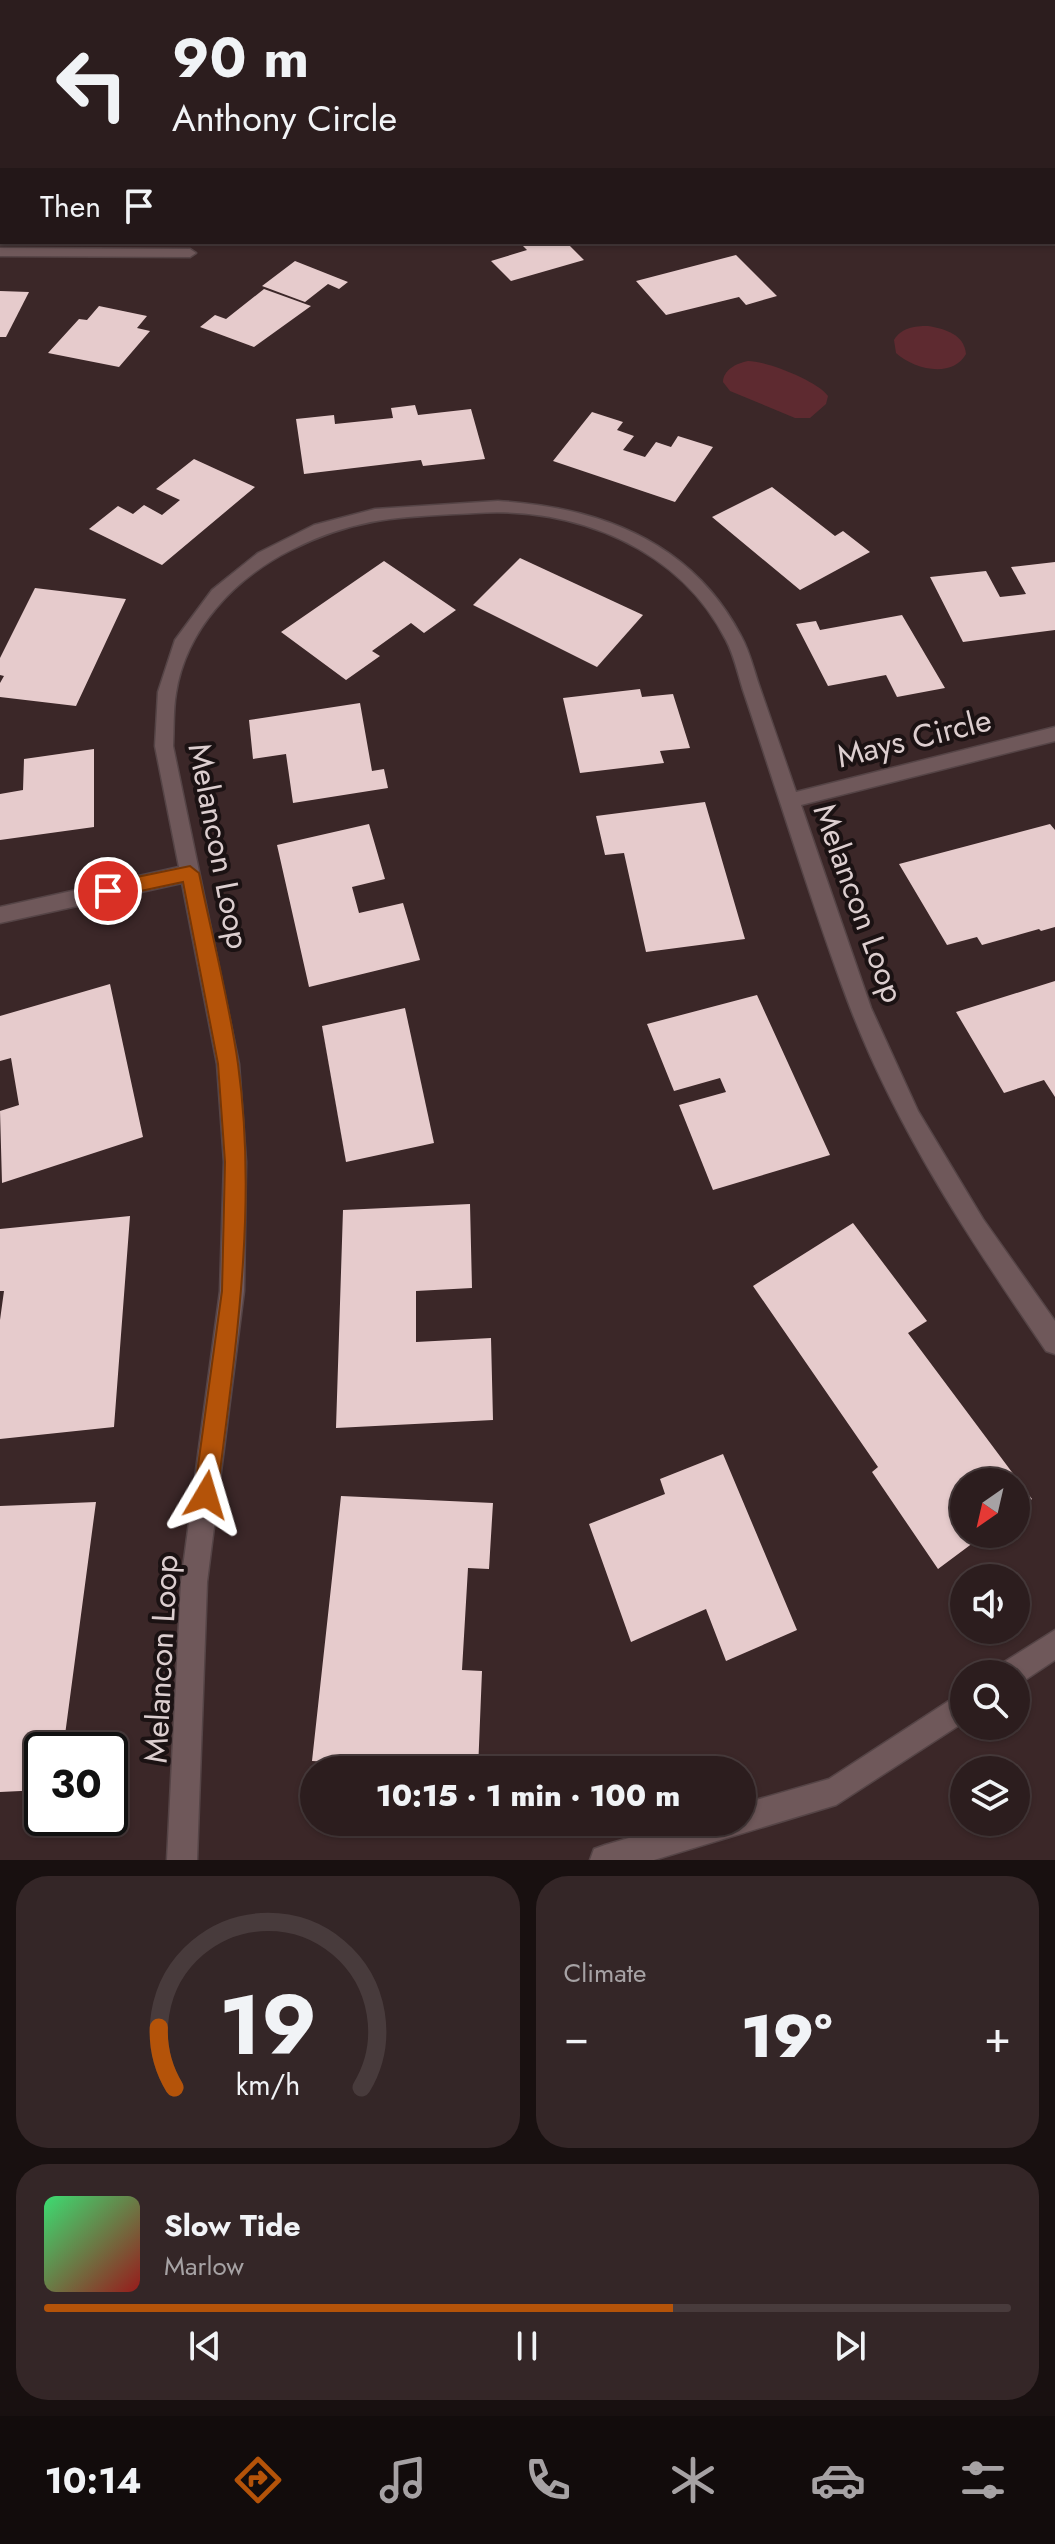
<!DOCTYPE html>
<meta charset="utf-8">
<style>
body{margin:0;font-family:Jost,sans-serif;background:#342627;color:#f1f3f6;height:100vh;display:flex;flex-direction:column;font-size:30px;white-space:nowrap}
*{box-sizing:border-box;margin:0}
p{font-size:26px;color:#a6a2a4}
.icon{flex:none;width:44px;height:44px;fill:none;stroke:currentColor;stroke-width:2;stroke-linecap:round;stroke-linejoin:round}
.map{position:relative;height:1860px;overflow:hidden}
.side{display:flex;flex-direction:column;gap:16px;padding:16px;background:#181010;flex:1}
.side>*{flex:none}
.guide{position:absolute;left:0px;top:0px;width:1056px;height:244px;box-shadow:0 2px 6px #0004,0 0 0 2px #483b3c;background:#2c1d1e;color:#f1f3f6;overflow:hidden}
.needle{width:52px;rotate:214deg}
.tools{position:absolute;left:950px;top:1468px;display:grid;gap:16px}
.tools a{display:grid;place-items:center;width:80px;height:80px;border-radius:50%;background:#2c1d1e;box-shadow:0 2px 6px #0004,0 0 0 2px #483b3c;font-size:40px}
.speed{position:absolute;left:24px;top:1732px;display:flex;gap:16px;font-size:40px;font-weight:700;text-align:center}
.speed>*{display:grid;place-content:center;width:104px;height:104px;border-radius:50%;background:#2c1d1e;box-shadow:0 2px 6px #0004,0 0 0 2px #483b3c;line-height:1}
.speed .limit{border:4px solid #111;border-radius:12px;background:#fff;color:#111}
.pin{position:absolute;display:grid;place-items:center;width:68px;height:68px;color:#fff;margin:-34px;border:4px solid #fff;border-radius:50%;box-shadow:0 2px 8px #0007}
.me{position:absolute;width:88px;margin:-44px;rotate:7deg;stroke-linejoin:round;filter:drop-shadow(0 0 6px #0008)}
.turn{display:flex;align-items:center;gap:28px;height:168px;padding:0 40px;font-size:36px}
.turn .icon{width:104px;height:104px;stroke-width:2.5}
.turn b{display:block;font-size:56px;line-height:68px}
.then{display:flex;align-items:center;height:76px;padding:0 40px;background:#0003;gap:16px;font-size:30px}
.big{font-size:60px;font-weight:800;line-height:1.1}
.side .widget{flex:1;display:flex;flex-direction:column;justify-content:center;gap:12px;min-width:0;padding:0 28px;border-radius:32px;background:#342627}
.side .dial{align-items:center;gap:0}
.dial svg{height:208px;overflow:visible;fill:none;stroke:#483b3c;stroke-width:7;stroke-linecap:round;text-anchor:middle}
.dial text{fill:#f1f3f6;stroke:none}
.song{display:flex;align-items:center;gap:24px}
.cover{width:96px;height:96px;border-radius:12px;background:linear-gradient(135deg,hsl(140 70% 55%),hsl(0 70% 35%))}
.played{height:8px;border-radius:4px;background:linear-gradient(90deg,#b45309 65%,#483b3c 65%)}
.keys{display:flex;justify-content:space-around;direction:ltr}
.heat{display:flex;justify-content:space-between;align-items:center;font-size:44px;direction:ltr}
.side .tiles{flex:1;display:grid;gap:16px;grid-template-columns:1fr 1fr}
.widget:last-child{grid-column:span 2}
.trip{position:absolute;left:300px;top:1756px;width:456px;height:80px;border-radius:40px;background:#2c1d1e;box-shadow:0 2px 6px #0004,0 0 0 2px #483b3c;font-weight:800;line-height:80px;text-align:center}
.tabs{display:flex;height:128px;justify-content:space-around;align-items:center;background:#120c0c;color:#a6a2a4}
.tabs .icon{width:56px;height:56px}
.tabs .current{color:#b45309}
.tabs b{font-size:36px;color:#f1f3f6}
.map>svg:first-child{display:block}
.green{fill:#5e2a30}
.building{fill:#e6cbcc}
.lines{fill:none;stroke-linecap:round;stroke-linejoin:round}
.minor-casing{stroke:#554446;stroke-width:3}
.minor{fill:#6f585a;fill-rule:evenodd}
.route{fill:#b45309;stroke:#753606;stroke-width:2}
.labels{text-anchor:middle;stroke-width:8;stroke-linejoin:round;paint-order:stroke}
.street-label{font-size:32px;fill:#dccecf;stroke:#1b1213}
</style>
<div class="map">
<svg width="1055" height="1860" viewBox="0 0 1055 1860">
<rect width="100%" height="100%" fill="#3b2728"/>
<g class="green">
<polygon points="0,0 210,0 211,2 2,2 2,88"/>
<path d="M 928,326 C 945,329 964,334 966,354 C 952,379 913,369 896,353 L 894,340 C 901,328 914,326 928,326 Z"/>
<path d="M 748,361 C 767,361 817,381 828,396 L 826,404 L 810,418 L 795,418 L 730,391 L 723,382 C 723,370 737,363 748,361 Z"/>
</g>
<g class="building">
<polygon points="519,242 566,242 584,260 511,281 491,261 527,250"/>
<polygon points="736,255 777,296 746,305 739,297 666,315 636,281"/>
<polygon points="295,261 348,282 339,289 328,284 305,302 262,286"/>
<polygon points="264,289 311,306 254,347 200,327 215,315 226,319"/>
<polygon points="0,291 29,292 6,337 0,337"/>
<polygon points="99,306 147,316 137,328 150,331 119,367 48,353 79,319 87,320"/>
<polygon points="415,405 418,415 471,409 485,459 423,466 421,460 304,474 296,419 334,415 335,424 393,418 391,408"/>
<polygon points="592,412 623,422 617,430 634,436 623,450 645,457 656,442 671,447 678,436 713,447 675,502 553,461"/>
<polygon points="194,459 255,487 162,565 89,529 118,506 133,514 144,505 162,515 180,500 156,489"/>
<polygon points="772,487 835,536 843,531 870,552 800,590 712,517"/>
<polygon points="520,558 643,615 597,667 473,605"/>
<polygon points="384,561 456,610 424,633 411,623 372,651 380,656 346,680 281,632"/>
<polygon points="1055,562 1055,630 963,642 930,577 986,571 1000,597 1026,594 1011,567"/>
<polygon points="35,588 126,599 76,706 0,697 0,683 4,676 0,675 0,658"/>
<polygon points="902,615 945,688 897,697 886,675 828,686 796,624 816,621 820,630"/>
<polygon points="640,689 642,697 673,694 690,748 660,751 664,763 580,773 563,698"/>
<polygon points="360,703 372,771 384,769 388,788 293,803 286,754 253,759 249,720"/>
<polygon points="94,749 94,827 0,840 0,794 23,790 24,759"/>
<polygon points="705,802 745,939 646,952 624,853 605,855 596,816"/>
<polygon points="369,824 385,879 352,887 359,913 403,903 420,960 309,987 277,845"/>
<polygon points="1050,824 1055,830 1055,927 1041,931 1039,929 982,945 977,937 947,945 899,864"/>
<polygon points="1055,981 1055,1097 1044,1080 1004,1093 956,1012"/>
<polygon points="110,984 143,1137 2,1183 0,1111 19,1105 11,1058 0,1061 0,1016"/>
<polygon points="757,995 830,1155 713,1190 679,1105 726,1092 720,1078 674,1091 647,1024"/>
<polygon points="405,1008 434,1143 346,1162 322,1026"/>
<polygon points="470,1204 472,1288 416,1291 416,1342 491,1338 493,1420 336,1428 343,1210"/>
<polygon points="130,1216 114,1427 0,1439 0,1320 4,1291 0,1291 0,1229"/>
<polygon points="853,1223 927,1321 908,1333 1032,1499 1016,1511 1016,1482 964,1482 964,1534 985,1534 938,1569 872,1472 878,1467 753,1286"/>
<polygon points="723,1454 797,1630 726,1661 706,1609 631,1642 589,1524 665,1494 660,1479"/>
<polygon points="341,1496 493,1503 489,1569 468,1568 462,1670 482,1671 478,1770 312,1761"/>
<polygon points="96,1502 63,1750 42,1750 42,1790 0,1792 0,1506"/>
</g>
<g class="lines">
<g class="minor-casing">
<g id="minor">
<polygon points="929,0 941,0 942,2 930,2"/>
<polygon points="998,0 1011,0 1012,2 999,2"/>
<rect x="1054" y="26" width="1" height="7"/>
<rect x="1054" y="94" width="1" height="7"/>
<rect x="1054" y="131" width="1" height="8"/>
<polygon points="0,248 190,249 196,253 190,257 0,256"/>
<path d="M 498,501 C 599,507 692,542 741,636 C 750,652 754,671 760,688 C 772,722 784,757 796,792 L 1055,727 L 1055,741 L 801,805 L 871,1008 L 918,1111 L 983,1219 L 1055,1321 L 1055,1354 L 1046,1351 C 971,1241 898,1132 850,1007 C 825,941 803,872 781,805 C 769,769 756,728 743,690 C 738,674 734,655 726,640 C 680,548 574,506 476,513 C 403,517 358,516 291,550 C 235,578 186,629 176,693 C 173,710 174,729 173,746 L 239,1064 L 246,1162 L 244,1291 L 207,1582 L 197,1860 L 167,1860 L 181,1582 L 220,1291 L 224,1162 L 217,1064 L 182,883 L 0,923 L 0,907 L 179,867 L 155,746 L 158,692 L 175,640 L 212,590 L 258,553 L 314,525 L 375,509 Z"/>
<polygon points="1055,1630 1055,1660 1016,1686 1016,1674 997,1674 1001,1664"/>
<polygon points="964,1691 964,1722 836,1805 654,1860 590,1860 594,1849 605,1845 683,1822 742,1822 742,1804 829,1779"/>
</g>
</g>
<use href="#minor" class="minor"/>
</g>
<path class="route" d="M 190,866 L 199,873 C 212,936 229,1000 238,1064 C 258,1208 235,1352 217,1495 L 214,1503 L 206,1507 L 197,1503 L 194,1495 L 222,1291 L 225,1162 L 218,1064 L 183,882 L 108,898 L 99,891 L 108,883 Z"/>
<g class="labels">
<g class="street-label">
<text transform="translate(914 738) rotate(-14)" y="11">Mays Circle</text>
<text transform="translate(219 846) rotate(79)" y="11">Melancon Loop</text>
<text transform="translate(859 903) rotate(70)" y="11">Melancon Loop</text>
<text transform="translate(161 1659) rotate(-87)" y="11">Melancon Loop</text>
</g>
</g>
</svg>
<div class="tools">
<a><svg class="needle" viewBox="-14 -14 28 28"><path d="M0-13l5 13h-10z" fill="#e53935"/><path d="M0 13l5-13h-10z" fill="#a6a2a4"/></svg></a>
<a><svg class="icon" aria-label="sound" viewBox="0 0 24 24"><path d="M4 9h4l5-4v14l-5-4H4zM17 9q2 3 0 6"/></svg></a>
<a><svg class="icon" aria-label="search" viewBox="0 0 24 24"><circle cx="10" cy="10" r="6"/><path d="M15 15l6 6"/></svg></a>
<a><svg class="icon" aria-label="layers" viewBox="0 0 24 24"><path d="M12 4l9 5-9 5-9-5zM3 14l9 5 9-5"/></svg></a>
</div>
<div class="speed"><div class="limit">30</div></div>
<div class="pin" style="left:108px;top:891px;background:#d93025"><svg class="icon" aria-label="arrive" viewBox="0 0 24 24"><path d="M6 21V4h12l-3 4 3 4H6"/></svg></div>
<svg class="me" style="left:206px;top:1495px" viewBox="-20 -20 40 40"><path d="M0-17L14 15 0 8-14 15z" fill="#b45309" stroke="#fff" stroke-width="4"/></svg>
<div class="trip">10:15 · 1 min · 100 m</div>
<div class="guide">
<div class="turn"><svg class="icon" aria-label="left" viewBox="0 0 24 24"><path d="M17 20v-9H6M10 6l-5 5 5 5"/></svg><div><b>90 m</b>Anthony Circle</div></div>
<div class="then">Then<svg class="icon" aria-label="arrive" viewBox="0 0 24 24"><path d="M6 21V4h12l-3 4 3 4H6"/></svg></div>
</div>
</div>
<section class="side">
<div class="tiles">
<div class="widget dial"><svg viewBox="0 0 100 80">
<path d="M14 69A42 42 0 1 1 86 69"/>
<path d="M14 69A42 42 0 0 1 8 46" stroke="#b45309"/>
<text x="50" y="56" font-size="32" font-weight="700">19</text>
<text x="50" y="72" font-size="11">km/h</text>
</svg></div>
<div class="widget"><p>Climate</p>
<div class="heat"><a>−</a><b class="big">19°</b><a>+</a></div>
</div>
<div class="widget">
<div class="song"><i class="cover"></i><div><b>Slow Tide</b><p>Marlow</p></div></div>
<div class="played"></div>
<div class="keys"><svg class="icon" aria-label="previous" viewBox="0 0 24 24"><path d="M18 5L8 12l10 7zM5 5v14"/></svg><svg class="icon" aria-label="pause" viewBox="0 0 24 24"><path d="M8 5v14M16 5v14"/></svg><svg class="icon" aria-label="next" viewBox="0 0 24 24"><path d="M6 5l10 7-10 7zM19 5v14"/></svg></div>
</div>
</div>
</section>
<nav class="tabs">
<b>10:14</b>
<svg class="icon current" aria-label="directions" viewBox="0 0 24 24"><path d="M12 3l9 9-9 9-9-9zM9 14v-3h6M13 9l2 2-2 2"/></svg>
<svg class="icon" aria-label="music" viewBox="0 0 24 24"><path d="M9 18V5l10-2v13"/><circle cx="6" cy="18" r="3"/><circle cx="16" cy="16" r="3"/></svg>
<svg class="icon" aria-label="phone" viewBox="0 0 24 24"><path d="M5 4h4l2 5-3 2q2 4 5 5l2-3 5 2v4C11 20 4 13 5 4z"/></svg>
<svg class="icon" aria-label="climate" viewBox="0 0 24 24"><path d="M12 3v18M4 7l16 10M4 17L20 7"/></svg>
<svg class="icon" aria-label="car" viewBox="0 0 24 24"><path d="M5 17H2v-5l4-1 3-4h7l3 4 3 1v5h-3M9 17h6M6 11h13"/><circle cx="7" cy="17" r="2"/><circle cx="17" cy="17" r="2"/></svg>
<svg class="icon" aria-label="filters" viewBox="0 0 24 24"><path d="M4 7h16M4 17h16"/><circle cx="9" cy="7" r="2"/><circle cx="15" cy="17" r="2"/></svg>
</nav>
